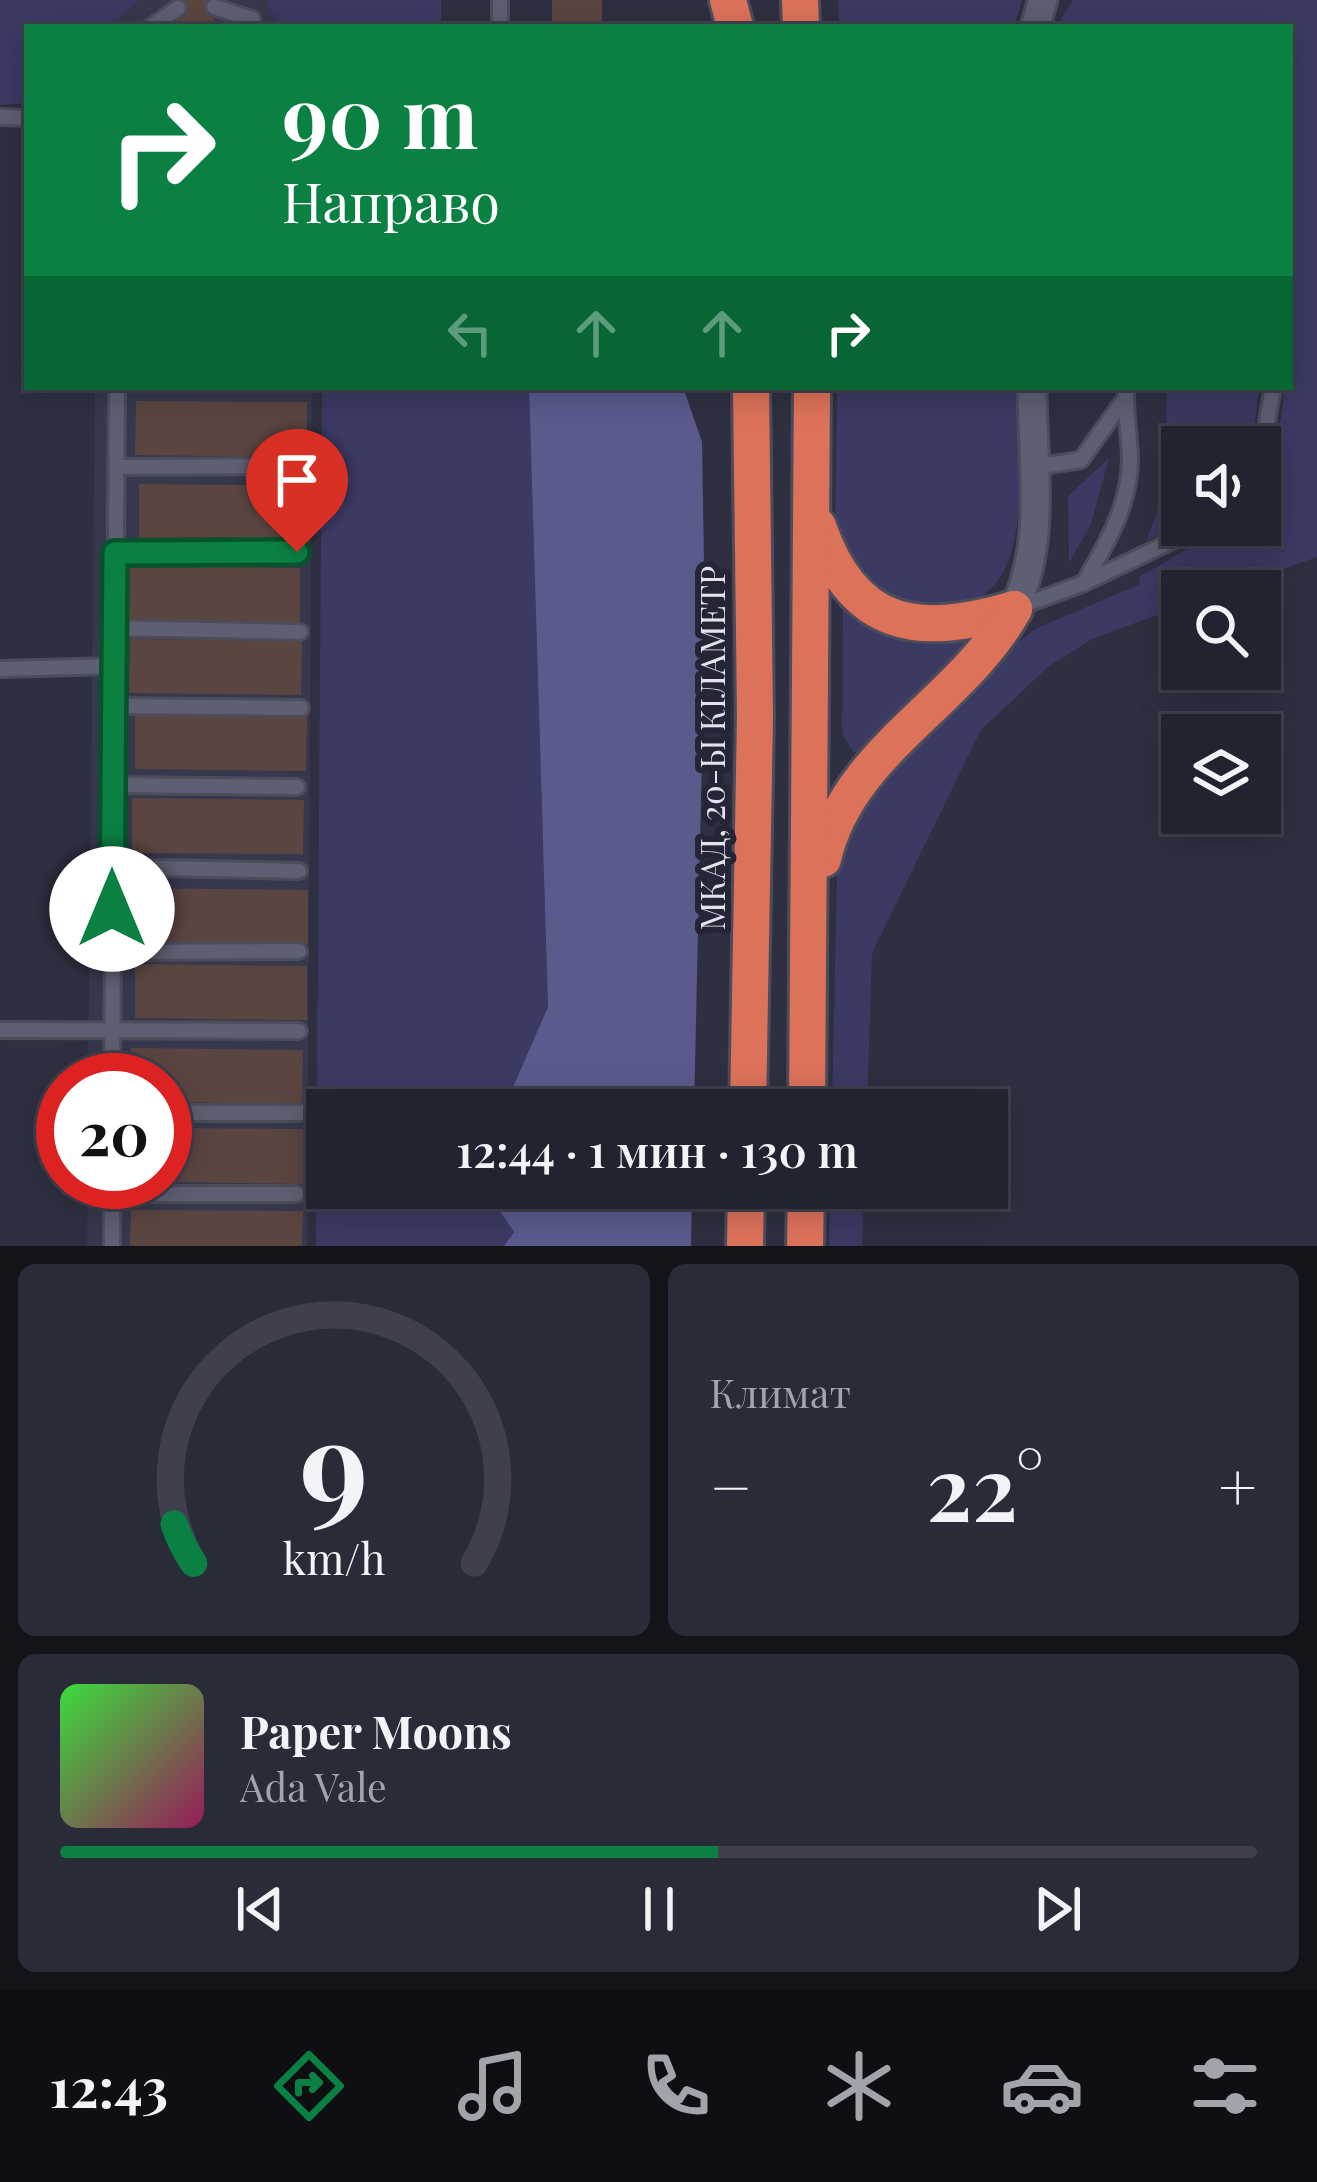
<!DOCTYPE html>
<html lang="ru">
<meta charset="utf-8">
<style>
body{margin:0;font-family:"Playfair Display",serif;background:#2a2b38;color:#f1f3f6;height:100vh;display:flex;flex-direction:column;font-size:45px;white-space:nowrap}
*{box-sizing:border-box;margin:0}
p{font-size:39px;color:#a2a4ab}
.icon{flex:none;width:66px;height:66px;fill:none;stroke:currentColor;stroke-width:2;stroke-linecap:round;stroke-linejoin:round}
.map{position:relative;height:1246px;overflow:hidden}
.drawer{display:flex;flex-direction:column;gap:18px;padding:18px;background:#13131a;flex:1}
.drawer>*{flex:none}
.top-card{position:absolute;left:24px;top:24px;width:1269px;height:366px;border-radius:0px;box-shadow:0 6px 30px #0003,0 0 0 3px #3f404c;background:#0b8043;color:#fff;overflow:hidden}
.tools{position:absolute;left:1161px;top:426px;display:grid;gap:24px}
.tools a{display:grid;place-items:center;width:120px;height:120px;border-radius:0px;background:#222330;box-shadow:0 6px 30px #0003,0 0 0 3px #3f404c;font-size:60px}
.speed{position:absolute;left:36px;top:1053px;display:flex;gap:24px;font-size:60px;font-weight:700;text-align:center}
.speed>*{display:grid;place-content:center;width:156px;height:156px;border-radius:50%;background:#222330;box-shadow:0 6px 30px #0003,0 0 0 3px #3f404c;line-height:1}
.speed .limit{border:18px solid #d22;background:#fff;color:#111}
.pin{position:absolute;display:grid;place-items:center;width:102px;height:102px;color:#fff;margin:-123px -51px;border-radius:50% 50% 50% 0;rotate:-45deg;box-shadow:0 0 12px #0007}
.pin .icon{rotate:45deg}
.me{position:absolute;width:132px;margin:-66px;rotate:0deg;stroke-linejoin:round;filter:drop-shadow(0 0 9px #0008)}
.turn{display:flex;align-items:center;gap:42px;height:252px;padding:0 60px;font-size:54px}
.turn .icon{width:156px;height:156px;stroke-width:2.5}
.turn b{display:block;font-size:84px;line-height:102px}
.lanes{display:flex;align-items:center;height:114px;padding:0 60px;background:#0003;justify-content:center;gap:60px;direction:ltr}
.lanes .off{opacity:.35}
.big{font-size:90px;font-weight:600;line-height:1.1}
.drawer .card{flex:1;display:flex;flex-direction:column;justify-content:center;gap:18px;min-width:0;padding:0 42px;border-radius:18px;background:#2a2b38}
.drawer .dial{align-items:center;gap:0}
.dial svg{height:312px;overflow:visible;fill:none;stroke:#3f404c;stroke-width:7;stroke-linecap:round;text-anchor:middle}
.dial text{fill:#f1f3f6;stroke:none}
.song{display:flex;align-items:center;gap:36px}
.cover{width:144px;height:144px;border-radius:18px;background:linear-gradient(135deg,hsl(120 70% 55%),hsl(330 70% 35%))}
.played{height:12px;border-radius:6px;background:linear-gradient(90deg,#0b8043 55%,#3f404c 55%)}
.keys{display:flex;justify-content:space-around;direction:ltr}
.heat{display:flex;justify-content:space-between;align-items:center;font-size:66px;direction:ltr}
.drawer .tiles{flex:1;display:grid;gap:18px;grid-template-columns:1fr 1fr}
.card:last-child{grid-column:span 2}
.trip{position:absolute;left:306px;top:1089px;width:702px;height:120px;border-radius:0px;background:#222330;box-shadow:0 6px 30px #0003,0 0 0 3px #3f404c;font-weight:600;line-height:120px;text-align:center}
.tab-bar{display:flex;height:192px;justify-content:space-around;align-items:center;background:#0e0e13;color:#a2a4ab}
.tab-bar .icon{width:84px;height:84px}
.tab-bar .current{color:#0b8043}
.tab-bar b{font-size:54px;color:#f1f3f6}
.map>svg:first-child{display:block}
.built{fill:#36384e}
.green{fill:#3a3a63}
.forest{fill:#5a5a8d}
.building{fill:#5b4541}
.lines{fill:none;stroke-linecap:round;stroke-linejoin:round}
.lane-casing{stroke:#4c4c5b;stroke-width:20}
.street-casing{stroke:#4c4c5b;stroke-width:33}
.highway-casing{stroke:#4c4c5b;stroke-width:42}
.lane{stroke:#5e5f72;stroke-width:14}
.street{stroke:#5e5f72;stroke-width:27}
.highway{stroke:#dd725b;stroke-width:36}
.route-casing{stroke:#07532c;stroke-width:30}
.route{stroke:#0b8043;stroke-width:21}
.labels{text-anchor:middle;stroke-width:12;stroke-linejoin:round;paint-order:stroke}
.street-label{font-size:33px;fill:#e2e3ef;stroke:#252536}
</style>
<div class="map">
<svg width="1317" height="1246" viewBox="0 0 1317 1246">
<rect width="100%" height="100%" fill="#2e2f40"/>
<g class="built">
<polygon points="139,0 266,0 278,27 110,27"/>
<polygon points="95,387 312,387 307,1246 87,1246 88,1182 165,1182 165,1080 88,1080"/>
</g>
<g class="green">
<polygon points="0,0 139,0 110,27 27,27 27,103 0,105"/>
<polygon points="266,0 441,0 441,27 278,27"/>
<polygon points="838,0 1022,0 1014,27 839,27"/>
<path d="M 1073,0 L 1317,0 L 1317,557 L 1223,591 L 1182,591 L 1182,606 L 1092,639 L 1048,667 L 981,730 L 872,953 L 867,1110 L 832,1110 L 837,873 L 841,847 L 863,797 L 995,659 L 1035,629 L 1140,584 L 1139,577 L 1229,525 L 1260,525 C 1260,474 1283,439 1284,387 L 1290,387 L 1290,22 L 1056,27 Z"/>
<polygon points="322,387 529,387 548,1008 503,1110 327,1110 327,1188 484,1188 514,1232 504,1246 316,1246"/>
<path d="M 837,387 L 1015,387 C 1016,457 1044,603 943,609 C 886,612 871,587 835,548 Z"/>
<polygon points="1167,387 1259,387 1252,447 1182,447 1182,523 1146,541 1164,492"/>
<polygon points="1109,458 1091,524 1069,563 1068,496"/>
<path d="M 843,600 C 886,647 925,652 985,636 L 874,752 L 853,752 L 842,733 Z"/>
<polygon points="830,1188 864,1188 862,1246 829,1246"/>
</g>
<g class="forest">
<polygon points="529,387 683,387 702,442 705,623 694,1110 503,1110 548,1007"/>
<polygon points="484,1188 692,1188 691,1246 504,1246 514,1232"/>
</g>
<g class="building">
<polygon points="178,0 214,0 214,27 177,27"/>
<rect x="552" y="0" width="50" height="27"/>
<polygon points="136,401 307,402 307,457 135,455"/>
<polygon points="139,484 311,486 310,540 139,538"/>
<polygon points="129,566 300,568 300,622 128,621"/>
<polygon points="130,639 302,641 301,695 129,693"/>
<polygon points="135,715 307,716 306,771 135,769"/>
<polygon points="132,798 304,800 303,854 132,853"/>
<polygon points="137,888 308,890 308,944 136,942"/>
<polygon points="135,964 307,966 307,1020 135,1018"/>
<polygon points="131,1048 303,1050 302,1104 165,1102 165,1080 131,1080"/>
<polygon points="165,1128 306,1129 306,1184 165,1182"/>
<polygon points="131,1210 303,1211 302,1246 130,1246"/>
</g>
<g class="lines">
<g class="lane-casing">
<g id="lane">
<polyline points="214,7 252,19 252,27"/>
<polyline points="151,27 178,8"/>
<polyline points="500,27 500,0"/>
<polyline points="0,117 27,118"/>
<polyline points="1036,456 1048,465 1081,460 1126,397"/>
<polyline points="1260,463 1273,387"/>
<polyline points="116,467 300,466"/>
<polyline points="115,552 297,552"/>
<polyline points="1084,583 1206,525"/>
<path d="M 1019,607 L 1084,583 C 1107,542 1131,504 1130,456 C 1129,433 1125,410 1126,387"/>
<polyline points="114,628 300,632"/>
<polyline points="0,669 114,666"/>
<polyline points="113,706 301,708"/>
<polyline points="113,785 297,787"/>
<polyline points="113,867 299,871"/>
<polyline points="112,952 299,951"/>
<polyline points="0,1030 299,1031"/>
<polyline points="112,1080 117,387"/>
<polyline points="165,1113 301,1113"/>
<polyline points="112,1194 296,1194"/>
<polyline points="112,1246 112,1182"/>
</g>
</g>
<g class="street-casing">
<g id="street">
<polyline points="1035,27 1043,0"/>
<path d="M 1014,609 C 1047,544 1032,458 1032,387"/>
</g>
</g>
<g class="highway-casing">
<g id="highway">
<polyline points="728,0 735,27"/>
<polyline points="800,0 801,27"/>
<path d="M 818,526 C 853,629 918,638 1014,609"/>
<path d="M 823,859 C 848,750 961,704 1014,609"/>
<polyline points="748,1110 755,716 751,387"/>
<polyline points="807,1110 812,387"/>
<polyline points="745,1246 746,1188"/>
<polyline points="805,1246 806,1188"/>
</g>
</g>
<use href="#lane" class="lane"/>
<use href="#street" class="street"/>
<use href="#highway" class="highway"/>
</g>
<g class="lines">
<g class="route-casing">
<polyline id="route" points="112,909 115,553 297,552"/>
</g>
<use href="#route" class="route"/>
</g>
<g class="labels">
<g class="street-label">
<text transform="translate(713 748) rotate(-90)" y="12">МКАД, 20-Ы КІЛАМЕТР</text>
</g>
</g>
</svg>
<div class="tools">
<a><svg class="icon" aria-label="sound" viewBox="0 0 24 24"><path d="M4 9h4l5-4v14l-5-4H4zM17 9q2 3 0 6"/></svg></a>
<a><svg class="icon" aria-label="search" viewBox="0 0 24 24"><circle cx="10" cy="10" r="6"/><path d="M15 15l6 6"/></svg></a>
<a><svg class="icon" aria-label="layers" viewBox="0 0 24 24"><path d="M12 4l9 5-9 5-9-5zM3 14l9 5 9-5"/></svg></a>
</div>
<div class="speed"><div class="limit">20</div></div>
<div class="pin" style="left:297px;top:552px;background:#d93025"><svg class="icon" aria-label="arrive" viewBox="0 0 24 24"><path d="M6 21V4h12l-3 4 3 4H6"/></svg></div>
<svg class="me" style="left:112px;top:909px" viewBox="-20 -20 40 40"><circle r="19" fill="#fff"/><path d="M0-13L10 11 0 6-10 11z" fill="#0b8043"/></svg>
<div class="trip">12:44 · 1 мин · 130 m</div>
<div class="top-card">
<div class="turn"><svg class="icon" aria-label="right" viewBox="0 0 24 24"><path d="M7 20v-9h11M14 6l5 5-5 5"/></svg><div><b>90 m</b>Направо</div></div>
<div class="lanes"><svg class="icon off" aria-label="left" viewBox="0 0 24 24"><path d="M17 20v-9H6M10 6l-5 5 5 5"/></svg><svg class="icon off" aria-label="ahead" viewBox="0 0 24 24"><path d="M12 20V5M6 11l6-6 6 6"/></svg><svg class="icon off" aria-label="ahead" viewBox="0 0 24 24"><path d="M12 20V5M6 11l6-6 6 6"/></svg><svg class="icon" aria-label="right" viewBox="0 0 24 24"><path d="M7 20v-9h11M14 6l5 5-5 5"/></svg></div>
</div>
</div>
<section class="drawer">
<div class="tiles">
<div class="card dial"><svg viewBox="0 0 100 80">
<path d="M14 69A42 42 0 1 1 86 69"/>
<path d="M14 69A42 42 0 0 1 9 59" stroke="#0b8043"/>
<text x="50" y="56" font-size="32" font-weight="700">9</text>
<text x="50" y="72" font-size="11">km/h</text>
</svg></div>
<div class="card"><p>Климат</p>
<div class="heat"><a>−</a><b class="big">22°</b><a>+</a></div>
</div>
<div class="card">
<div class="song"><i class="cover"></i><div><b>Paper Moons</b><p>Ada Vale</p></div></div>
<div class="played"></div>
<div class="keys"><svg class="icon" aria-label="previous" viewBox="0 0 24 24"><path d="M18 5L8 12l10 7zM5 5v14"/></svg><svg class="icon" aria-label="pause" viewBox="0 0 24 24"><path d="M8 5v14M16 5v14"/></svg><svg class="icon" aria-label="next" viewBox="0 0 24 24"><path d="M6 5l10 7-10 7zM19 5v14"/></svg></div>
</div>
</div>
</section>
<nav class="tab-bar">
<b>12:43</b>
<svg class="icon current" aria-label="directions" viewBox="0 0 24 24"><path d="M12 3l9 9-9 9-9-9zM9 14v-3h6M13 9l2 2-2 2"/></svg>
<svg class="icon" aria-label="music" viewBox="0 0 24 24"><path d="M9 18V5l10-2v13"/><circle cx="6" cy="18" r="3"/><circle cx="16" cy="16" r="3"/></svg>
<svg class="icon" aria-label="phone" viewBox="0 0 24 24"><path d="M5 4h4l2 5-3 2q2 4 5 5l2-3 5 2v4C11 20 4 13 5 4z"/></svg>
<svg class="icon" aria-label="climate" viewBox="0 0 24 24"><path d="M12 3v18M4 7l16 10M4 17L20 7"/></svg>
<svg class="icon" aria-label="car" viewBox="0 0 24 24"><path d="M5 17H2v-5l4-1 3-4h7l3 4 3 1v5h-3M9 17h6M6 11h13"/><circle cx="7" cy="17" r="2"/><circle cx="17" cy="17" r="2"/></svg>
<svg class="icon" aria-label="filters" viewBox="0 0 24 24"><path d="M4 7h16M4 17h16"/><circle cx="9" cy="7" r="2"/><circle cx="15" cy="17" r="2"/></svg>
</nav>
